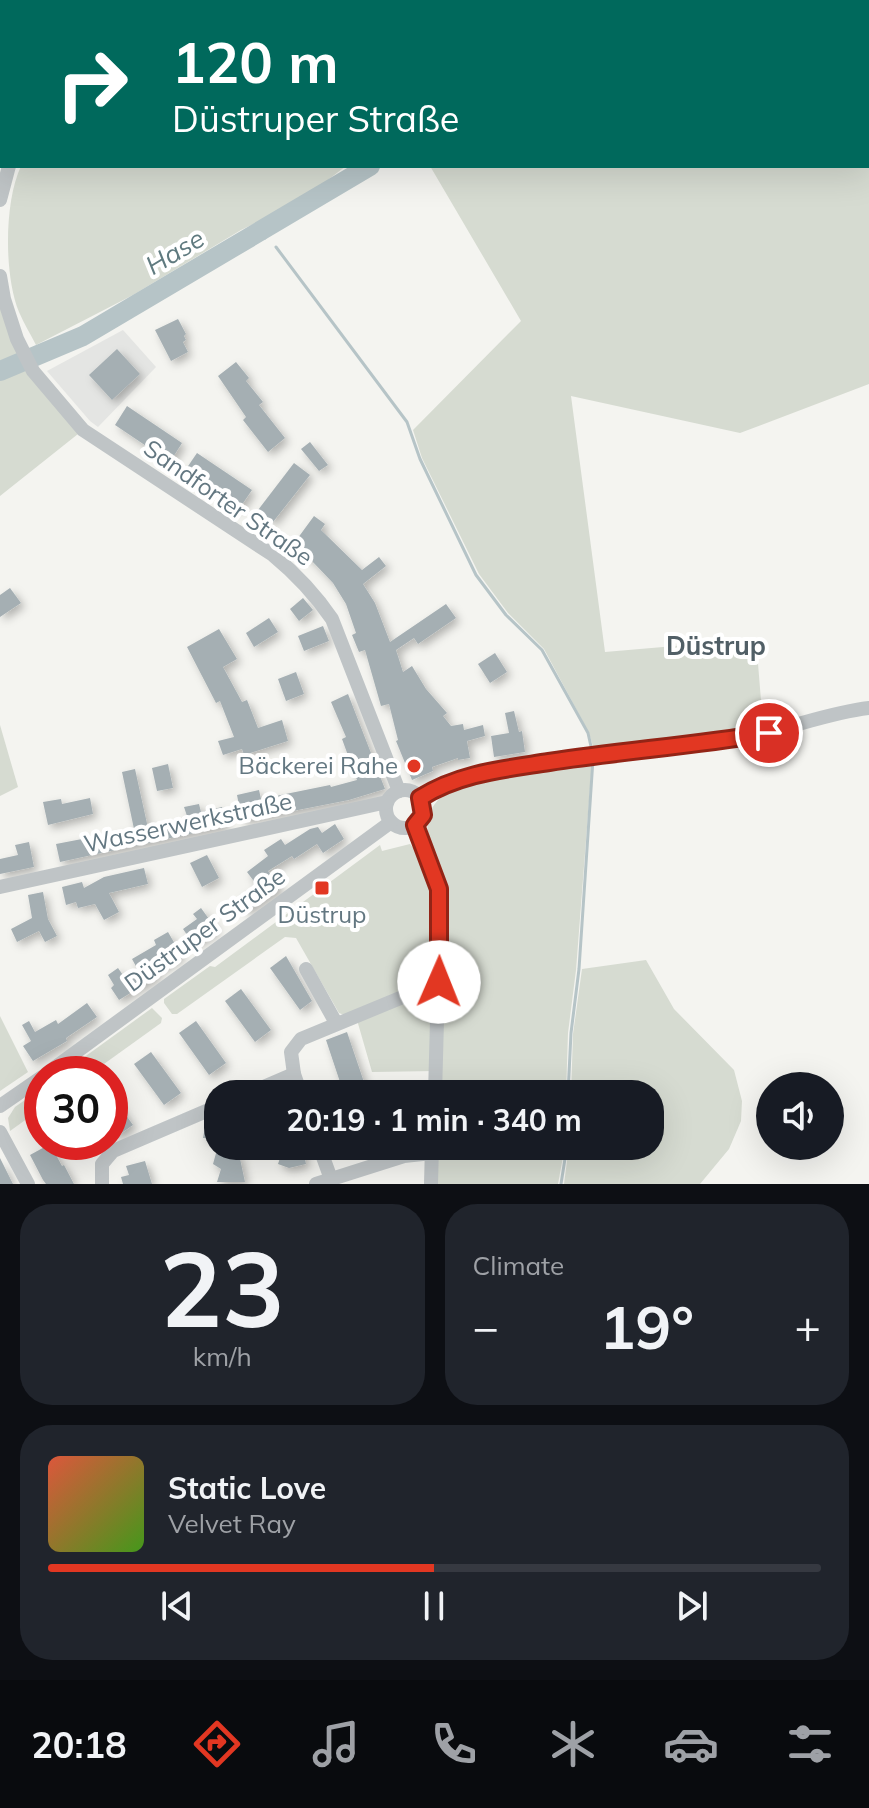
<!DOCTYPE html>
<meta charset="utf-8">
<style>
body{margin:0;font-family:Mulish,sans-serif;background:#20242c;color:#f1f3f6;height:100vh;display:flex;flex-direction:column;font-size:30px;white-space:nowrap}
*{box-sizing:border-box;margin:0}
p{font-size:26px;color:#9ea1a6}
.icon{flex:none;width:44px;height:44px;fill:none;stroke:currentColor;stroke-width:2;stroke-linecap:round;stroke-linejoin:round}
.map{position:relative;height:1184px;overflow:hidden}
.panel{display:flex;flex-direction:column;gap:20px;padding:20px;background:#0d0f14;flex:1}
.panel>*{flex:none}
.banner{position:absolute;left:0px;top:0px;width:870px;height:168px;box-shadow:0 8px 32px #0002;background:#00695c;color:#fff;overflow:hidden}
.fabs{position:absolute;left:756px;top:1072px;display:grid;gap:16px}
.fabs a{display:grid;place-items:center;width:88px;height:88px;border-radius:50%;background:#171b24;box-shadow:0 8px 32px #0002;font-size:40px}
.speed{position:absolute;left:24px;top:1056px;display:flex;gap:16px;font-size:40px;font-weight:700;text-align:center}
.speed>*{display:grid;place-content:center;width:104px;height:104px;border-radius:50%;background:#171b24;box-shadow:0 8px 32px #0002;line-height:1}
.speed .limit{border:12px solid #d22;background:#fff;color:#111}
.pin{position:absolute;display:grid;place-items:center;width:68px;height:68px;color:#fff;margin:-34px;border:4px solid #fff;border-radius:50%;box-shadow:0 2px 8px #0007}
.me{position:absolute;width:88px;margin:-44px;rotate:1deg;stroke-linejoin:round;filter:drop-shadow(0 0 6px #0008)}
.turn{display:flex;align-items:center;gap:28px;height:168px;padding:0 40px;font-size:36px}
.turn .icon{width:104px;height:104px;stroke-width:2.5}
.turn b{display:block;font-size:56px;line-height:68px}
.big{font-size:60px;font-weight:700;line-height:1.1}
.panel .card{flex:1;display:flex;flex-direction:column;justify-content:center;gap:12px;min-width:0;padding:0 28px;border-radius:32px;background:#20242c}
.panel .dial{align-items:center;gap:0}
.dial b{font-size:104px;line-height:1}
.song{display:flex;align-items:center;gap:24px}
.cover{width:96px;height:96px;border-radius:12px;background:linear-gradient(135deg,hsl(10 70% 55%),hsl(100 70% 35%))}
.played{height:8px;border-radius:4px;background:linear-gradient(90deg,#e23722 50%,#363941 50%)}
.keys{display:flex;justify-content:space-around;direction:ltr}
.heat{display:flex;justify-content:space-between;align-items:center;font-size:44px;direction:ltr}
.panel .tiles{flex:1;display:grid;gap:20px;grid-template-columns:1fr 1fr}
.card:last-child{grid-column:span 2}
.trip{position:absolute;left:204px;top:1080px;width:460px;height:80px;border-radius:32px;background:#171b24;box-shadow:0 8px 32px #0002;font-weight:700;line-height:80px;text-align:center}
.tab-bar{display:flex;height:128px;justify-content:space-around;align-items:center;background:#090b0e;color:#9ea1a6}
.tab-bar .icon{width:56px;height:56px}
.tab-bar .selected{color:#e23722}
.tab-bar b{font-size:36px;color:#f1f3f6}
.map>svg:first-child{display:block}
.built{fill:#e4e5e3}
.green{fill:#d6dbd1}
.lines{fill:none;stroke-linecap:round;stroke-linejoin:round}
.stream{stroke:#b6c4c7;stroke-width:3}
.river{stroke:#b6c4c7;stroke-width:20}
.building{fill:#a5afb3;filter:url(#shadow)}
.minor{stroke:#bfc4c6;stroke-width:14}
.route-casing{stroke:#932416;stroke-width:20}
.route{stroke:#e23722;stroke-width:14}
.poi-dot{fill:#e23722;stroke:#fff;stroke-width:3}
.labels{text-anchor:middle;stroke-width:8;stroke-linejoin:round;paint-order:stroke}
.street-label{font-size:24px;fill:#637781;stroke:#fff}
.poi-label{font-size:24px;fill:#637781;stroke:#fff;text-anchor:end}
.water-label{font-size:26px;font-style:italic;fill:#5f7a7f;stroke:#fff}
.neighbourhood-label{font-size:26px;font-weight:bold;fill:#515f66;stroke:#fff}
</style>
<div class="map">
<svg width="869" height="1184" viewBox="0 0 869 1184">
<defs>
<filter id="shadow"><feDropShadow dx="4" dy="4" stdDeviation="4" flood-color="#0004"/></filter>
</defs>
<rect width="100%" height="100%" fill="#f4f4f0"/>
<g class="built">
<polygon points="251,0 384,0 379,2"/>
<polygon points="123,330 156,367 98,427 90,421 47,371"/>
</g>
<g class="green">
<polygon points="384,0 547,0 379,2"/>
<polygon points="605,0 869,0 869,384 740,433 571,396 605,652 756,639 763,725 760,729 594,750 589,733 544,649 508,613 479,574 422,458 413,430 521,321 430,166 868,166 868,2 601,2"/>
<path d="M 21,166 L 346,166 L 299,202 L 241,230 L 133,295 L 36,345 C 31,335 24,324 19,312 C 4,276 4,202 21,166 Z"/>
<polygon points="0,276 17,339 83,430 0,496"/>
<polygon points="0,725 18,787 0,796"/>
<path d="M 592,762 L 576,970 L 568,1033 L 566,1094 L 434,1094 L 435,1071 L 372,1072 L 357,1020 L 339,1013 L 296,938 L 285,937 L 177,1014 L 172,1014 L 164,1003 L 164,999 L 210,966 L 215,967 L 380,845 L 382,851 L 410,844 L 420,856 L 435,856 C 427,833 421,817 440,798 L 440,792 L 483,778 Z"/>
<polygon points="646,960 674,1009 734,1070 742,1101 741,1121 729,1149 700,1184 564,1184 569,1146 650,1146 650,1094 571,1094 573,1034 582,969"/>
<polygon points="152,1008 162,1018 161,1023 90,1074 61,1074"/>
<polygon points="0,1016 28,1072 0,1091"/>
<polygon points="42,1088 42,1108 10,1131 8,1118 15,1107"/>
<polygon points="432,1146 565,1146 558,1184 431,1184"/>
</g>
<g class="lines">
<g class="stream">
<polyline points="260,233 265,238"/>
<polyline points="276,247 407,422 420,459 476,575 506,615 542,650 588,733 592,751"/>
<polyline points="568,1094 571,1033 579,969 593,759"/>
<polyline points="561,1184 567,1146"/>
</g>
<g class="river">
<polyline points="577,2 581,0"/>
<polyline points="0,371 83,336 370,166"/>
</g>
</g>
<g class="building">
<polygon points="178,319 186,334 184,336 186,340 183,342 188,352 171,361 155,330"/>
<polygon points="117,349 140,374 112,400 89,375"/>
<polygon points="236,362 249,378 246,381 263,402 259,405 285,438 268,452 243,420 246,417 218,376"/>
<polygon points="127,406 182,443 170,462 115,425"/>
<polygon points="310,442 328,465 319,471 301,449"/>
<polygon points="197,453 252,490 239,509 184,472"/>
<polygon points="294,463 310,475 273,522 258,510"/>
<polygon points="314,516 325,524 321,530 362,570 379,557 386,566 363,584 375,603 390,642 446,604 456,618 418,644 414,638 396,650 403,672 412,666 426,689 447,713 443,716 451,726 463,724 464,730 483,725 485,736 467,741 470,758 458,760 458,758 432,767 433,771 412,780 396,741 398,740 389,704 381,706 365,650 359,652 352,635 356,633 346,604 333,583 311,560 292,546"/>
<polygon points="10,588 21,603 0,617 0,595"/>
<polygon points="303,598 313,610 299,621 290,609"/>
<polygon points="269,618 278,632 254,647 246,633"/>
<polygon points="323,626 329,641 304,651 298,636"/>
<polygon points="219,629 237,659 223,667 242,702 247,700 258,728 282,720 288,741 244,755 242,749 223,755 218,741 234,737 220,701 216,703 187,647"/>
<polygon points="495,653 507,672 490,683 478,664"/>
<polygon points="296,672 304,694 286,701 278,679"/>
<polygon points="348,694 385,789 349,800 242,821 237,795 259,790 261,799 330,785 331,787 357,780 342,739 346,737 331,702"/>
<polygon points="514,711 519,732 522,731 525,752 494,757 491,736 509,733 505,713"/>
<polygon points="168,764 173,788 157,791 152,768"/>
<polygon points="135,769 148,828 188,819 184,807 199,804 201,812 222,807 226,826 60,862 56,844 134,829 122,772"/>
<polygon points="90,798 93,814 48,825 43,802 61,799 62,804"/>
<polygon points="335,824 344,839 323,853 317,844 294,859 292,856 268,871 281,888 246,912 236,899 256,884 247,872 268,856 264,850 281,839 285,845 310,829 318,827 322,833"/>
<polygon points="29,842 34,867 0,874 0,859 18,855 15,845"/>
<polygon points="207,855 219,878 202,887 190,863"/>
<polygon points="144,868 148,884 109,893 119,912 104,920 95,904 78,908 76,902 66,905 62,887 82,882 84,888 104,877"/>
<polygon points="43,892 48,919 57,936 45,942 39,931 17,942 11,929 32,918 28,895"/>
<polygon points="201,908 217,930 194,945 183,929 197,919 193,914"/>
<polygon points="168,932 182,956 155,972 158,976 119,1000 111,988 114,985 108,975 118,968 125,978 138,970 132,959 156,945 154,940"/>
<polygon points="286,956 312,1001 300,1010 270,968"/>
<polygon points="241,989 271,1030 255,1042 225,1001"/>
<polygon points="87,1003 97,1017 66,1038 67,1041 33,1061 23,1046 31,1041 22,1025 29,1021 35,1032 56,1020 58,1024"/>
<polygon points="196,1021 226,1063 209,1075 179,1033"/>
<polygon points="347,1032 368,1094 344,1094 326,1040"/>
<polygon points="151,1052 181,1093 164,1105 134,1064"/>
<polygon points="110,1093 133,1125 117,1136 110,1127"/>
<polygon points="218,1123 218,1139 203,1138 205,1127"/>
<polygon points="50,1144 62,1166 64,1165 74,1184 46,1184 43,1180 30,1155"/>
<polygon points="218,1146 233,1146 235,1156 239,1154 245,1182 217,1182 221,1169 213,1164"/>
<polygon points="284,1146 302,1146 306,1164 289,1168 278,1164"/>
<polygon points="0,1158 13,1184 0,1184"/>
<polygon points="145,1161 152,1184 123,1184 121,1177 129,1175 126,1166"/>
</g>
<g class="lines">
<g class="minor">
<polyline points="127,2 129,0"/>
<polyline points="0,200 9,166"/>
<path d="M 0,276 L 4,299 L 17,339 L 33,371 L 83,430 L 273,555 C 296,574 315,594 332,619 L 399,791"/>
<circle cx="405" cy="809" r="19"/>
<path d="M 420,798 C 458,774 500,770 543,763 C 608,753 673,748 738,738 C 782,732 825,713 869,708"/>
<path d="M 415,825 C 427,853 438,880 440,911 L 435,1094"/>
<polyline points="0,887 387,802"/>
<polyline points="306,969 336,1023"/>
<polyline points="46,1074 391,822"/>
<polyline points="247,1094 294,1074"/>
<polyline points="301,1094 294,1074 291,1052 301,1039 439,982"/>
<polyline points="0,1106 42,1077"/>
<polyline points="0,1132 28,1184"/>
<polyline points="319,1146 331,1179"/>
<polyline points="102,1184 102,1164 113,1151 218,1106"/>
<polyline points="316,1184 404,1156 432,1153"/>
<polyline points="431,1184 432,1146"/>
</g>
</g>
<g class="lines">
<g class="route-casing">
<path id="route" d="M 439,982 L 439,889 L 415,825 L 423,815 L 420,798 C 459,773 505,769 549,762 C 622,751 696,745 769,733"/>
</g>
<use href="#route" class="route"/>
</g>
<g class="poi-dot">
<circle cx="414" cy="766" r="8"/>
<rect x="314" y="880" width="16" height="16" rx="4"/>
</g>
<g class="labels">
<g class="street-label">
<text transform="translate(228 503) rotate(35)" y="8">Sandforter Straße</text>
<text transform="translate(188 823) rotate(-12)" y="8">Wasserwerkstraße</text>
<text transform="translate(205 930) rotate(-36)" y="8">Düstruper Straße</text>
</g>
<g class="poi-label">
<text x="398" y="774">Bäckerei Rahe</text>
<text x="322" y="923" text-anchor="middle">Düstrup</text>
</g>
<g class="water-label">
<text transform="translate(175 252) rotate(-31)" y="9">Hase</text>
</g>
<g class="neighbourhood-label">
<text x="716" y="655">Düstrup</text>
</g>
</g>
</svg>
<div class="fabs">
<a><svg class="icon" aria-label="sound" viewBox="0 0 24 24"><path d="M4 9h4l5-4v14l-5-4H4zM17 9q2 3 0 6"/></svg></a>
</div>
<div class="speed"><div class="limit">30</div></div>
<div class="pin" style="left:769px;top:733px;background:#d93025"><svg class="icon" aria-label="arrive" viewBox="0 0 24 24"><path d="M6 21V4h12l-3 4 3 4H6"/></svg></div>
<svg class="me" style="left:439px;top:982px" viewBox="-20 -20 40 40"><circle r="19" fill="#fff"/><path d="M0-13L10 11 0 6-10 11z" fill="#e23722"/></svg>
<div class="trip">20:19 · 1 min · 340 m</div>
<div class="banner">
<div class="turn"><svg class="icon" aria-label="right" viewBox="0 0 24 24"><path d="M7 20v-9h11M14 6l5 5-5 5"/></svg><div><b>120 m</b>Düstruper Straße</div></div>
</div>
</div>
<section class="panel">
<div class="tiles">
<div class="card dial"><b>23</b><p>km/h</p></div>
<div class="card"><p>Climate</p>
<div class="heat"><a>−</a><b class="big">19°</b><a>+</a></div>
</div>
<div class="card">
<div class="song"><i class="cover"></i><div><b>Static Love</b><p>Velvet Ray</p></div></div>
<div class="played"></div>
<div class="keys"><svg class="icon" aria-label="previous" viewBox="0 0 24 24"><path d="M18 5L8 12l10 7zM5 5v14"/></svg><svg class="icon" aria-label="pause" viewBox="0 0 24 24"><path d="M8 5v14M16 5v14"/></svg><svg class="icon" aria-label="next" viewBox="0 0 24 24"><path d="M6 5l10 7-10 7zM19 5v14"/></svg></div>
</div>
</div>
</section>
<nav class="tab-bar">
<b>20:18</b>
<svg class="icon selected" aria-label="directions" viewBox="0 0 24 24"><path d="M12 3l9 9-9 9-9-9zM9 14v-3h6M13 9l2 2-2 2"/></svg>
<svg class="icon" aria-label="music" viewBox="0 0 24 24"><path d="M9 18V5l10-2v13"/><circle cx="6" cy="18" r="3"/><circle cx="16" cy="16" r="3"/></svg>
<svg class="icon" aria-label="phone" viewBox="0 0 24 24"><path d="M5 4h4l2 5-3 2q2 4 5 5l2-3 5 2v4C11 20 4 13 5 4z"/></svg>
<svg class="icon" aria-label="climate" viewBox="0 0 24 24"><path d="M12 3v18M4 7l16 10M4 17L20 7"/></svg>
<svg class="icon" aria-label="car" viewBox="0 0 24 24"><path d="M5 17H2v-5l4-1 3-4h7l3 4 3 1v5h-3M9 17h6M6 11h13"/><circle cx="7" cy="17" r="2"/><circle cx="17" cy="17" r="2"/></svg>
<svg class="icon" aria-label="filters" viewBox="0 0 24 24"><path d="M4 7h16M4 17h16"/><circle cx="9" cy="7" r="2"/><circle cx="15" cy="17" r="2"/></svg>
</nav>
